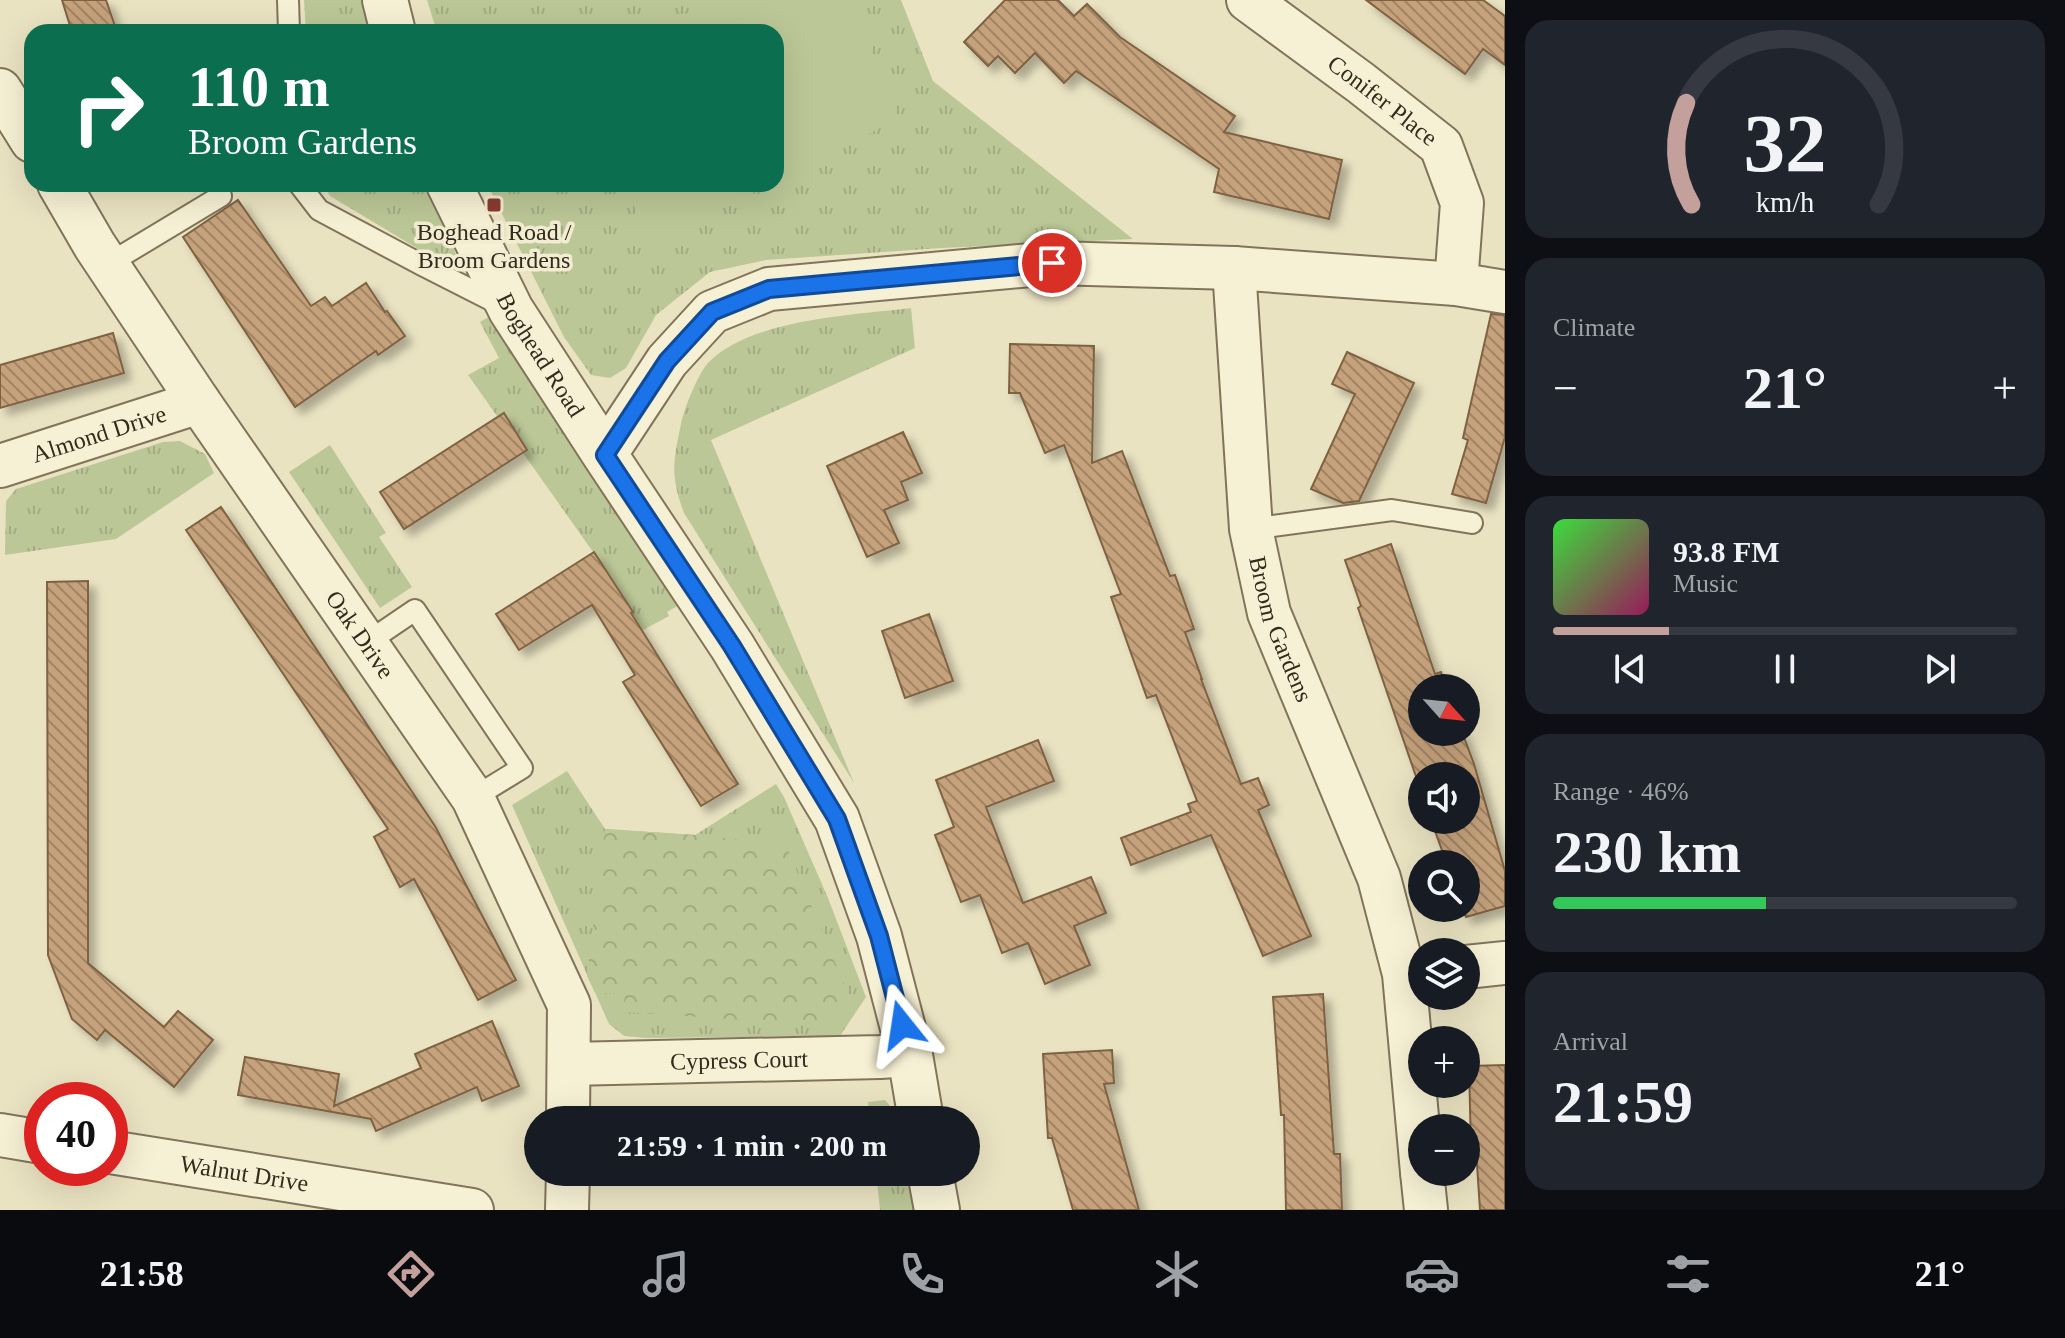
<!DOCTYPE html>
<meta charset="utf-8">
<style>
body{margin:0;font-family:Georgia,serif;background:#20242c;color:#f1f3f6;height:100vh;display:flex;flex-direction:column;font-size:30px;white-space:nowrap}
*{box-sizing:border-box;margin:0}
p{font-size:26px;color:#9ea1a6}
.icon{flex:none;width:44px;height:44px;fill:none;stroke:currentColor;stroke-width:2;stroke-linecap:round;stroke-linejoin:round}
.map{position:relative;flex:1;overflow:hidden}
.sheet{display:flex;flex-direction:column;gap:20px;padding:20px;background:#0d0f14;width:560px}
.sheet>*{flex:none}
.top-card{position:absolute;left:24px;top:24px;width:760px;height:168px;border-radius:24px;box-shadow:0 8px 32px #0002;background:#0b6e4f;color:#fff;overflow:hidden}
.needle{width:52px;rotate:117deg}
.controls{position:absolute;left:1408px;top:674px;display:grid;gap:16px}
.controls a{display:grid;place-items:center;width:72px;height:72px;border-radius:50%;background:#171b24;box-shadow:0 8px 32px #0002;font-size:40px}
.speed{position:absolute;left:24px;top:1082px;display:flex;gap:16px;font-size:40px;font-weight:700;text-align:center}
.speed>*{display:grid;place-content:center;width:104px;height:104px;border-radius:50%;background:#171b24;box-shadow:0 8px 32px #0002;line-height:1}
.speed .limit{border:12px solid #d22;background:#fff;color:#111}
.pin{position:absolute;display:grid;place-items:center;width:68px;height:68px;color:#fff;margin:-34px;border:4px solid #fff;border-radius:50%;box-shadow:0 2px 8px #0007}
.me{position:absolute;width:88px;margin:-44px;rotate:345deg;stroke-linejoin:round;filter:drop-shadow(0 0 6px #0008)}
.turn{display:flex;align-items:center;gap:28px;height:168px;padding:0 32px;font-size:36px}
.turn .icon{width:104px;height:104px;stroke-width:2.5}
.turn b{display:block;font-size:56px;line-height:68px}
.big{font-size:60px;font-weight:700;line-height:1.1}
.sheet .card{flex:1;display:flex;flex-direction:column;justify-content:center;gap:12px;min-width:0;padding:0 28px;border-radius:24px;background:#20242c}
.sheet .dial{align-items:center;gap:0}
.dial svg{height:208px;overflow:visible;fill:none;stroke:#363941;stroke-width:7;stroke-linecap:round;text-anchor:middle}
.dial text{fill:#f1f3f6;stroke:none}
.song{display:flex;align-items:center;gap:24px}
.cover{width:96px;height:96px;border-radius:12px;background:linear-gradient(135deg,hsl(120 70% 55%),hsl(330 70% 35%))}
.played{height:8px;border-radius:4px;background:linear-gradient(90deg,#c4a09d 25%,#363941 25%)}
.keys{display:flex;justify-content:space-around;direction:ltr}
.heat{display:flex;justify-content:space-between;align-items:center;font-size:44px;direction:ltr}
.charge{height:12px;border-radius:6px;background:linear-gradient(90deg,#34c759 46%,#363941 0)}
.trip{position:absolute;left:524px;top:1106px;width:456px;height:80px;border-radius:40px;background:#171b24;box-shadow:0 8px 32px #0002;font-weight:700;line-height:80px;text-align:center}
.dock{display:flex;height:128px;justify-content:space-around;align-items:center;background:#090b0e;color:#9ea1a6}
.dock .icon{width:56px;height:56px}
.dock .on{color:#c4a09d}
.dock b{font-size:36px;color:#f1f3f6}
main{display:flex;flex:1;min-height:0}
.map>svg:first-child{display:block}
.grass{fill:url(#grass-tufts)}
.forest{fill:url(#forest-crowns)}
.garden{fill:#bcc797}
.building{fill:url(#building-back-hatch);stroke:#7f6242;stroke-width:2;filter:url(#shadow)}
.lines{fill:none;stroke-linecap:round;stroke-linejoin:round}
.service-casing{stroke:#82745b;stroke-width:24}
.minor-casing{stroke:#82745b;stroke-width:46}
.tertiary-casing{stroke:#82745b;stroke-width:48}
.service{stroke:#f6f0d4;stroke-width:20}
.minor{stroke:#f6f0d4;stroke-width:42}
.tertiary{stroke:#f6f0d4;stroke-width:44}
.route-casing{stroke:#114b97;stroke-width:20}
.route{stroke:#1a73e8;stroke-width:14}
.poi-dot{fill:#8c3a30;stroke:#f2ecd1;stroke-width:3}
.labels{text-anchor:middle;stroke-width:7;stroke-linejoin:round;paint-order:stroke}
.street-label{font-size:24px;fill:#332b1e;stroke:#f2ecd1}
.poi-label{font-size:24px;fill:#332b1e;stroke:#f2ecd1}
</style>
<main>
<div class="map">
<svg width="1505" height="1210" viewBox="0 0 1505 1210">
<defs>
<pattern id="grass-tufts" width="24" height="20" patternUnits="userSpaceOnUse" patternTransform="scale(2)"><rect width="24" height="20" fill="#bcc797"/><path d="M3 7l-1-3M5 7V3M7 7l1-3M15 17l-1-3M17 17v-4M19 17l1-3" fill="none" stroke="#a2ab82"/></pattern>
<pattern id="forest-crowns" width="20" height="18" patternUnits="userSpaceOnUse" patternTransform="scale(2)"><rect width="20" height="18" fill="#bcc797"/><path d="M2 6a3 3 0 1 1 6 0M12 15a3 3 0 1 1 6 0" fill="none" stroke="#a2ab82"/></pattern>
<pattern id="building-back-hatch" width="6" height="6" patternUnits="userSpaceOnUse" patternTransform="scale(2)"><rect width="6" height="6" fill="#c5a27b"/><path d="M-1 5l2 2M0 0l6 6M5-1l2 2" fill="none" stroke="#a18464"/></pattern>
<filter id="shadow"><feDropShadow dx="7" dy="7" stdDeviation="4" flood-color="#0004"/></filter>
</defs>
<rect width="100%" height="100%" fill="#eae3c2"/>
<g class="grass">
<polygon points="304,0 363,0 373,32 306,32"/>
<polygon points="427,0 901,0 933,81 1133,239 942,248 766,260 710,272 656,315 626,368 610,378 591,375 564,337 487,184 776,184 776,32 437,32"/>
<polygon points="323,184 428,184 457,257 425,253 330,196"/>
<path d="M 911,308 L 915,348 L 711,440 L 854,783 L 684,513 C 670,475 673,462 681,424 C 683,411 699,372 708,363 C 750,319 854,315 911,308 Z"/>
<polygon points="492,315 679,605 667,612 669,616 632,636 593,552 468,375 499,358 480,322"/>
<polygon points="180,441 205,454 214,473 116,539 5,555 6,501 16,489 163,442"/>
<polygon points="330,445 386,533 379,537 412,587 380,608 289,472"/>
<polygon points="567,771 605,829 695,835 776,784 784,797 828,898 866,997 840,1036 646,1038 624,1036 609,1024 512,805"/>
<polygon points="885,1100 902,1120 870,1120 868,1102"/>
<polygon points="876,1172 911,1172 917,1210 880,1210"/>
</g>
<polygon class="forest" points="605,829 695,835 786,845 850,998 833,1026 623,1012 625,994 595,993 587,976"/>
<g class="garden">
<polygon points="710,0 851,0 898,119 776,181 776,32 654,32"/>
<polygon points="625,184 770,184 649,245"/>
</g>
<g class="building">
<polygon points="62,0 106,0 117,32 72,32"/>
<polygon points="1005,0 1058,0 1074,16 1087,4 1120,37 1235,116 1224,132 1342,160 1329,219 1214,192 1219,169 1076,71 1064,83 1035,53 1015,73 998,56 988,66 964,42"/>
<polygon points="1366,0 1483,0 1505,16 1505,65 1483,49 1465,74"/>
<polygon points="238,200 311,306 325,297 332,306 366,283 385,312 387,311 405,336 378,355 376,351 295,407 183,237"/>
<polygon points="1491,314 1505,315 1505,437 1486,503 1452,494 1468,440 1463,438"/>
<polygon points="113,333 124,373 0,408 0,365"/>
<polygon points="1010,344 1094,346 1092,463 1122,451 1170,576 1175,575 1194,629 1185,632 1202,679 1201,679 1241,784 1258,778 1269,805 1258,810 1311,936 1263,956 1211,835 1131,865 1121,838 1191,812 1188,804 1197,801 1156,695 1147,698 1111,597 1121,594 1064,445 1045,453 1020,393 1009,393"/>
<polygon points="1347,352 1414,383 1359,501 1343,503 1311,489 1355,394 1332,384"/>
<polygon points="504,413 527,450 404,529 380,492"/>
<polygon points="903,432 922,473 901,482 908,500 884,510 899,543 867,557 827,466"/>
<polygon points="221,507 435,826 516,980 478,1000 414,879 400,887 374,837 388,829 186,530"/>
<polygon points="1391,544 1435,674 1441,672 1446,688 1422,688 1422,732 1462,732 1474,764 1505,871 1505,906 1466,917 1462,908 1466,908 1466,864 1447,864 1431,820 1466,820 1466,776 1422,776 1422,794 1358,608 1361,606 1345,560"/>
<polygon points="594,552 633,612 631,613 738,784 701,806 623,682 635,675 592,605 519,650 496,614"/>
<polygon points="88,581 88,963 164,1027 178,1011 213,1040 174,1087 105,1030 97,1040 72,1019 48,955 47,582"/>
<polygon points="929,614 953,681 905,698 882,631"/>
<polygon points="1038,740 1054,781 986,807 1023,903 1091,877 1106,913 1074,926 1090,965 1045,984 1028,943 1002,953 980,895 961,902 935,835 954,827 936,780"/>
<polygon points="1323,994 1334,1154 1340,1154 1342,1210 1286,1210 1284,1115 1281,1115 1273,997"/>
<polygon points="492,1021 519,1086 482,1101 477,1087 376,1131 371,1119 238,1095 245,1057 339,1074 334,1106 421,1068 415,1054"/>
<polygon points="1112,1050 1114,1083 1104,1084 1139,1210 1073,1210 1052,1138 1048,1138 1043,1054"/>
<polygon points="1505,1065 1505,1210 1480,1210 1476,1149 1471,1149 1469,1066"/>
</g>
<g class="lines">
<g class="service-casing">
<g id="service">
<polyline points="288,0 289,32"/>
<polyline points="299,184 319,210 422,265 503,306"/>
<polyline points="108,264 221,196"/>
<polyline points="1251,529 1392,510 1472,523"/>
<polyline points="365,644 415,610 522,768 473,798"/>
</g>
</g>
<g class="minor-casing">
<g id="minor">
<path id="s1" d="M 1248,0 L 1361,83 L 1441,146 L 1462,203 L 1456,284"/>
<polyline points="0,90 32,141"/>
<path id="s2" d="M 59,184 L 95,246 L 199,402 L 473,798 L 569,1005 L 568,1120"/>
<path id="s3" d="M 1234,268 L 1251,529 L 1269,613 L 1379,878 L 1404,974 L 1422,1172"/>
<polyline points="605,455 667,361 712,312 769,289 1052,263 1234,268 1456,284 1505,292"/>
<path id="s4" d="M 0,466 L 199,402"/>
<polyline points="1466,967 1505,963"/>
<path id="s5" d="M 569,1064 L 880,1057 L 910,1055"/>
<polyline points="0,1135 42,1142"/>
<path id="s6" d="M 110,1152 L 472,1210"/>
<polyline points="1422,1172 1426,1210"/>
<polyline points="567,1210 568,1172"/>
</g>
</g>
<g class="tertiary-casing">
<g id="tertiary">
<polyline points="385,0 393,32"/>
<path id="s7" d="M 449,184 L 511,310 L 605,455 L 732,646 L 837,819 L 879,936 L 910,1055 L 921,1120"/>
<polyline points="930,1172 937,1210"/>
</g>
</g>
<use href="#service" class="service"/>
<use href="#minor" class="minor"/>
<use href="#tertiary" class="tertiary"/>
</g>
<g class="lines">
<g class="route-casing">
<polyline id="route" points="902,1025 879,936 837,819 732,646 605,455 667,361 712,312 769,289 1052,263"/>
</g>
<use href="#route" class="route"/>
</g>
<rect class="poi-dot" x="486" y="197" width="16" height="16" rx="4"/>
<g class="labels">
<g class="street-label">
<text dy="8" stroke="none"><textPath href="#s1" startOffset="168">Conifer Place</textPath></text>
<text dy="8" stroke="none"><textPath href="#s7" startOffset="194">Boghead Road</textPath></text>
<text dy="8" stroke="none"><textPath href="#s4" startOffset="104">Almond Drive</textPath></text>
<text dy="8" stroke="none"><textPath href="#s3" startOffset="366">Broom Gardens</textPath></text>
<text dy="8" stroke="none"><textPath href="#s2" startOffset="542">Oak Drive</textPath></text>
<text dy="8" stroke="none"><textPath href="#s5" startOffset="170">Cypress Court</textPath></text>
<text dy="8" stroke="none"><textPath href="#s6" startOffset="136">Walnut Drive</textPath></text>
</g>
<g class="poi-label">
<text x="494" y="240">Boghead Road /<tspan x="494" dy="28">Broom Gardens</tspan></text>
</g>
</g>
</svg>
<div class="controls">
<a><svg class="needle" viewBox="-14 -14 28 28"><path d="M0-13l5 13h-10z" fill="#e53935"/><path d="M0 13l5-13h-10z" fill="#9ea1a6"/></svg></a>
<a><svg class="icon" aria-label="sound" viewBox="0 0 24 24"><path d="M4 9h4l5-4v14l-5-4H4zM17 9q2 3 0 6"/></svg></a>
<a><svg class="icon" aria-label="search" viewBox="0 0 24 24"><circle cx="10" cy="10" r="6"/><path d="M15 15l6 6"/></svg></a>
<a><svg class="icon" aria-label="layers" viewBox="0 0 24 24"><path d="M12 4l9 5-9 5-9-5zM3 14l9 5 9-5"/></svg></a>
<a>+</a>
<a>−</a>
</div>
<div class="speed"><div class="limit">40</div></div>
<div class="pin" style="left:1052px;top:263px;background:#d93025"><svg class="icon" aria-label="arrive" viewBox="0 0 24 24"><path d="M6 21V4h12l-3 4 3 4H6"/></svg></div>
<svg class="me" style="left:902px;top:1025px" viewBox="-20 -20 40 40"><path d="M0-17L14 15 0 8-14 15z" fill="#1a73e8" stroke="#fff" stroke-width="4"/></svg>
<div class="trip">21:59 · 1 min · 200 m</div>
<div class="top-card">
<div class="turn"><svg class="icon" aria-label="right" viewBox="0 0 24 24"><path d="M7 20v-9h11M14 6l5 5-5 5"/></svg><div><b>110 m</b>Broom Gardens</div></div>
</div>
</div>
<section class="sheet">
<div class="card dial"><svg viewBox="0 0 100 80">
<path d="M14 69A42 42 0 1 1 86 69"/>
<path d="M14 69A42 42 0 0 1 12 30" stroke="#c4a09d"/>
<text x="50" y="56" font-size="32" font-weight="700">32</text>
<text x="50" y="72" font-size="11">km/h</text>
</svg></div>
<div class="card"><p>Climate</p>
<div class="heat"><a>−</a><b class="big">21°</b><a>+</a></div>
</div>
<div class="card">
<div class="song"><i class="cover"></i><div><b>93.8 FM</b><p>Music</p></div></div>
<div class="played"></div>
<div class="keys"><svg class="icon" aria-label="previous" viewBox="0 0 24 24"><path d="M18 5L8 12l10 7zM5 5v14"/></svg><svg class="icon" aria-label="pause" viewBox="0 0 24 24"><path d="M8 5v14M16 5v14"/></svg><svg class="icon" aria-label="next" viewBox="0 0 24 24"><path d="M6 5l10 7-10 7zM19 5v14"/></svg></div>
</div>
<div class="card"><p>Range · 46%</p><b class="big">230 km</b><div class="charge"></div></div>
<div class="card"><p>Arrival</p><b class="big">21:59</b></div>
</section>
</main>
<nav class="dock">
<b>21:58</b>
<svg class="icon on" aria-label="directions" viewBox="0 0 24 24"><path d="M12 3l9 9-9 9-9-9zM9 14v-3h6M13 9l2 2-2 2"/></svg>
<svg class="icon" aria-label="music" viewBox="0 0 24 24"><path d="M9 18V5l10-2v13"/><circle cx="6" cy="18" r="3"/><circle cx="16" cy="16" r="3"/></svg>
<svg class="icon" aria-label="phone" viewBox="0 0 24 24"><path d="M5 4h4l2 5-3 2q2 4 5 5l2-3 5 2v4C11 20 4 13 5 4z"/></svg>
<svg class="icon" aria-label="climate" viewBox="0 0 24 24"><path d="M12 3v18M4 7l16 10M4 17L20 7"/></svg>
<svg class="icon" aria-label="car" viewBox="0 0 24 24"><path d="M5 17H2v-5l4-1 3-4h7l3 4 3 1v5h-3M9 17h6M6 11h13"/><circle cx="7" cy="17" r="2"/><circle cx="17" cy="17" r="2"/></svg>
<svg class="icon" aria-label="filters" viewBox="0 0 24 24"><path d="M4 7h16M4 17h16"/><circle cx="9" cy="7" r="2"/><circle cx="15" cy="17" r="2"/></svg>
<b>21°</b>
</nav>
